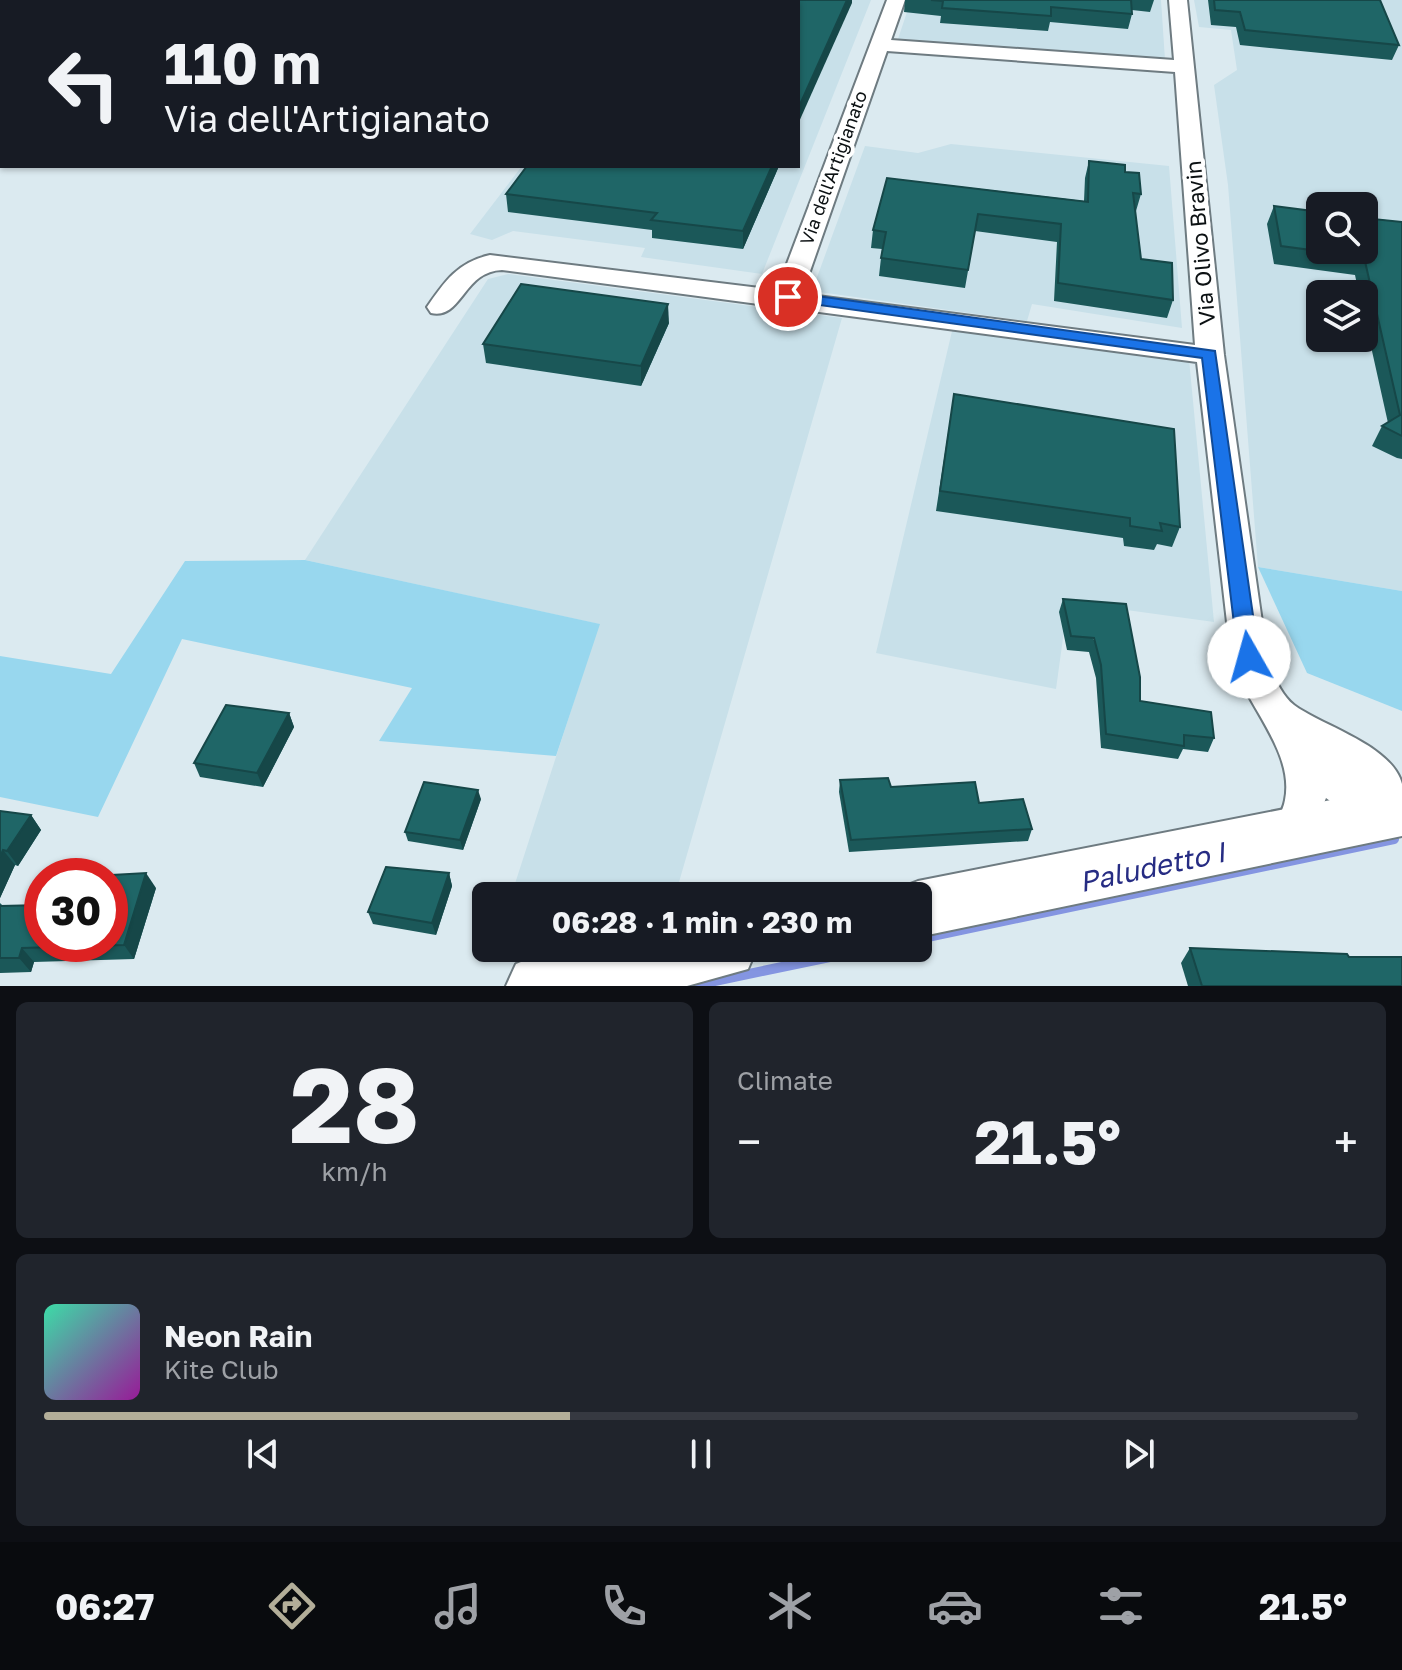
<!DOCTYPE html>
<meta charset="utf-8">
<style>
body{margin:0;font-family:"Golos Text",sans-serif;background:#20242c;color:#f1f3f6;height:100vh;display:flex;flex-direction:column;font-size:30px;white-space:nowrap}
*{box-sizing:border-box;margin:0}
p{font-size:26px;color:#9ea1a6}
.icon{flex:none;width:44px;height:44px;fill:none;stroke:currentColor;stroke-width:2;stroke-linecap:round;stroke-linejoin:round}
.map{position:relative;height:986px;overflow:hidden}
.drawer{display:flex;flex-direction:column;gap:16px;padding:16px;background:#0d0f14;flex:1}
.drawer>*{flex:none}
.top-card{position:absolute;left:0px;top:0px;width:800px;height:168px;box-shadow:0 2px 6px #0004;background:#171b24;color:#f1f3f6;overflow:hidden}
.fabs{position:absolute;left:1306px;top:192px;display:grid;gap:16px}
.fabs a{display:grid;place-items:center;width:72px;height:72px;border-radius:12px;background:#171b24;box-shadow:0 2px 6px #0004;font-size:40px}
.speed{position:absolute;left:24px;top:858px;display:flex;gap:16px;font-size:40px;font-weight:700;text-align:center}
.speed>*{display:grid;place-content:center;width:104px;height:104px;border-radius:50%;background:#171b24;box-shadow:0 2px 6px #0004;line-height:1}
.speed .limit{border:12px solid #d22;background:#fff;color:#111}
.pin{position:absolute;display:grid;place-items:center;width:68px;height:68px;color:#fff;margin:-34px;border:4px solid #fff;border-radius:50%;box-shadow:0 2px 8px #0007}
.me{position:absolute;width:88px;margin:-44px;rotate:353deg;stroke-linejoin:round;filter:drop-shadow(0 0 6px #0008)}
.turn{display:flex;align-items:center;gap:28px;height:168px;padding:0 32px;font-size:36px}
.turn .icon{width:104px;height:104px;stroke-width:2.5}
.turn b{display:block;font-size:56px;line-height:68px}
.big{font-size:60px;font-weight:700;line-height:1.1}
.drawer .widget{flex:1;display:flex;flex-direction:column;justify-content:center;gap:12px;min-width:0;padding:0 28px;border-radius:12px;background:#20242c}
.drawer .dial{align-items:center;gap:0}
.dial b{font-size:104px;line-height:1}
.song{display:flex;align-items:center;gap:24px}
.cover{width:96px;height:96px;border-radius:12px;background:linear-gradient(135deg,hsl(160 70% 55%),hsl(300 70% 35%))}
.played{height:8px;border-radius:4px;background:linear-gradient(90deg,#b3ae99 40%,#363941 40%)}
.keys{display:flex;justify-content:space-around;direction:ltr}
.heat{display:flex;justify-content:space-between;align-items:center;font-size:44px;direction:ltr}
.drawer .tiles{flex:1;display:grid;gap:16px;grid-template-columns:1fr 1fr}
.widget:last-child{grid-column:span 2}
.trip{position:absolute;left:472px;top:882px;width:460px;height:80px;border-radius:12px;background:#171b24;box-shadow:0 2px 6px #0004;font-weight:700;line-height:80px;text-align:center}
.dock{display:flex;height:128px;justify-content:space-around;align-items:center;background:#090b0e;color:#9ea1a6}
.dock .icon{width:56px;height:56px}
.dock .on{color:#b3ae99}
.dock b{font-size:36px;color:#f1f3f6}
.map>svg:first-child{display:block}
.built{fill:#c8e0e9;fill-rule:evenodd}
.green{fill:#98d7ee}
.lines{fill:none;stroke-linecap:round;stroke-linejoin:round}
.stream{stroke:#8495e1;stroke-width:10}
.minor-casing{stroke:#6e7b81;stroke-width:4}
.secondary-casing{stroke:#6e7b81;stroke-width:4}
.minor{fill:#fff;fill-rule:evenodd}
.secondary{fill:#fff;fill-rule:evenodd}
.wall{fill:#1b5859}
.shaded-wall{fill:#164748}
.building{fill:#1f6667;stroke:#164748;stroke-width:2}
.route{fill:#1a73e8;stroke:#114b97;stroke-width:2}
.labels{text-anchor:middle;stroke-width:8;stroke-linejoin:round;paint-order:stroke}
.far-street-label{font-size:18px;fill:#0c1113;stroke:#fff}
.street-label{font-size:22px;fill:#0c1113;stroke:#fff}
.near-water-label{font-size:28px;font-style:italic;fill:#262c83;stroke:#fff}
</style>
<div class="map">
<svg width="1402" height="986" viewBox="0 0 1402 986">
<rect width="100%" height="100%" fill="#dbeaf0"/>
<g class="built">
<polygon points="602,0 871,0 762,274 641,257 645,248 513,231 492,240 470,234 522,166 798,166 798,2"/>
<polygon points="911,0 1161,0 1165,60 898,39"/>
<path d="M 1194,0 L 1402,0 L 1402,591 L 1258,567 L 1228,185 L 1214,85 L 1237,70 L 1231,30 L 1199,27 ZM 1320,206 L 1364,206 L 1364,250 L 1320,250 ZM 1320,294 L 1364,294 L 1364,338 L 1320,338 Z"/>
<polygon points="951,144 1169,166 1182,328 1032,304 1027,321 812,291 865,146 918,153"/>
<polygon points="508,274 842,318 675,896 511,896 599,624 305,560 488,279"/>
<polygon points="953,327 1189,359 1214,622 1068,602 1056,689 876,653"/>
</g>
<g class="green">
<polygon points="305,560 600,624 556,756 379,741 412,688 182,639 98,817 0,797 0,656 111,674 185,561"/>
<polygon points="1258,567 1402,591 1402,711 1307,673"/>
</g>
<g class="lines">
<g class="stream">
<polyline points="918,939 1394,839"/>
<polyline points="691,986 873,948"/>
</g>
<g class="minor-casing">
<g id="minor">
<rect x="115" y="0" width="18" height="2"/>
<path d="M 887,0 L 905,0 L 891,40 L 1174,60 L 1169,0 L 1187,0 L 1224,355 L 1267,657 C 1272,673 1281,695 1294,705 C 1322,726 1392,745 1402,784 C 1402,797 1402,814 1402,828 C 1371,839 1351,816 1326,798 L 1306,847 L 1291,853 L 1276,847 L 1270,834 C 1275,823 1283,812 1285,800 C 1295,751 1244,703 1231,657 L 1197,362 L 502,270 C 463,271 462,320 431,313 L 427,307 C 445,281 458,262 490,255 L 777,290 ZM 887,51 L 1175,72 L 1195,345 L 802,294 Z"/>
<polygon points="2,66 2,78 0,79 0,67"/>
</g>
</g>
<g class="secondary-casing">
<g id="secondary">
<polygon points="1402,786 1402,836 918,937 918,896 893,896 897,889 918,881"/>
<polygon points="572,948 757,948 748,969 687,986 506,986 516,964 538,955"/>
</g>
</g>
<use href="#minor" class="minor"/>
<use href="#secondary" class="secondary"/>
</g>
<g class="wall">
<polygon points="905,0 1154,0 1150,12 1132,10 1132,14 1128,29 1050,22 1048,31 940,23 941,16 904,12"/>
<polygon points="1208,0 1380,0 1399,45 1392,60 1240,45 1236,27 1211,25"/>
<polygon points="1089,161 1125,172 1141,194 1136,211 1135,211 1141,259 1173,300 1167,318 1054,301 1057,242 975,231 965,288 879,276 882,249 871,248 873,230 887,178 1084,201 1085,178"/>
<polygon points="779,166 743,249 652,238 652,230 508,212 506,194"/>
<polygon points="1274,206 1402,222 1402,459 1397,458 1372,446 1382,426 1388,423 1364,315 1364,294 1359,294 1355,275 1274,264 1267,224"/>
<polygon points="669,323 641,386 486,363 483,344"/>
<polygon points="954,394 1180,527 1172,547 1157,544 1154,550 1124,546 1123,538 936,511"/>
<polygon points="1063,599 1140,701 1214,738 1208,752 1183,749 1178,759 1101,748 1096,678 1089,652 1067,650 1059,612"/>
<polygon points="289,713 294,727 263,787 200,777 194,763"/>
<polygon points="840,780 891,787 979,803 1032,829 1028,841 849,852 839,792"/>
<polygon points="481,799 463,850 408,841 405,832"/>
<polygon points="0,811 31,815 41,830 18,866 15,865 0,898"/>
<polygon points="449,873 452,886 436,935 373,924 368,912"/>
<polygon points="156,888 134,959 34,962 31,972 0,973 0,903 42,944"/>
<polygon points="1190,948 1349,957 1402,986 1188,986 1181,963"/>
</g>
<g class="shaded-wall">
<polygon points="847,0 852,0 852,3 798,124 798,109"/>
<polygon points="772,166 779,166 743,249 743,231"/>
<polygon points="668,304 669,323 641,386 641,366"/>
<polygon points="289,713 294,727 263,787 257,773"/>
<polygon points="478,790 481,799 463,850 460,840"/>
<polygon points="31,815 41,830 18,866 7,851"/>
<polygon points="3,850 15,865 0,898 0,857"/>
<polygon points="146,873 156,888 134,959 124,945"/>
<polygon points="449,873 452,886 436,935 432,923"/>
<polygon points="22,948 34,962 31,972 19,958"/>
</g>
<g class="building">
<polygon points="607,0 847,0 798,109 798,2 605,2"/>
<polygon points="931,0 1131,0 1132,14 1051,7 1051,16 942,8 943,1"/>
<polygon points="1214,0 1380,0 1399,45 1245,30 1240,12 1215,10"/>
<polygon points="1089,161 1125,165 1125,172 1139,173 1141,194 1133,193 1141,259 1172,263 1173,300 1058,283 1061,224 978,214 968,270 881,258 886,232 873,230 887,178 1088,202"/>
<polygon points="527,166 772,166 743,231 651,220 657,213 506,194"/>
<polygon points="1274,206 1320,212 1320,250 1364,250 1364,218 1402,222 1402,436 1382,426 1400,415 1364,257 1281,246"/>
<polygon points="521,284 668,304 641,366 483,344"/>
<polygon points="954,394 1174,429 1180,527 1160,523 1162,531 1130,526 1130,518 940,491"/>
<polygon points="1063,599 1126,604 1140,677 1140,701 1211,712 1214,738 1184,735 1184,746 1106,734 1101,665 1094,638 1071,636"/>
<polygon points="226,705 289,713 257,773 194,763"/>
<polygon points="888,778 891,787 975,782 979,803 1023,799 1032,829 851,840 840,780"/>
<polygon points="424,782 478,790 460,840 405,832"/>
<polygon points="0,811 31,815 7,851 3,850 0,857"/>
<polygon points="386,867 449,873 432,923 368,912"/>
<polygon points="146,873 124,945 22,948 19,958 0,958 0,906 42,905 42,944 110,944 110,881 112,875"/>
<polygon points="1190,948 1347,954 1349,957 1402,957 1402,986 1202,986"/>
</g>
<polygon class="route" points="788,292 1215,351 1259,657 1256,662 1241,662 1238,657 1202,358 783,300 783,294"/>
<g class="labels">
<g class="far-street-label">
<text transform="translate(834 168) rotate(-70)" y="6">Via dell'Artigianato</text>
</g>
<g class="street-label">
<text transform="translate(1200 243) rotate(-95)" y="8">Via Olivo Bravin</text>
</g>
<g class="near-water-label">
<text transform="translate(1152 867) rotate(-12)" y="10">Paludetto I</text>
</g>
</g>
</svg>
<div class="fabs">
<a><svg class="icon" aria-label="search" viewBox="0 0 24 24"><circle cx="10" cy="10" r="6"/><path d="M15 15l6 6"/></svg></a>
<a><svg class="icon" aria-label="layers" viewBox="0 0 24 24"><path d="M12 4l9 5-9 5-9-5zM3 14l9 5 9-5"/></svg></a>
</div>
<div class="speed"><div class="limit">30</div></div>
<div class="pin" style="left:788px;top:297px;background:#d93025"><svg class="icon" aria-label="arrive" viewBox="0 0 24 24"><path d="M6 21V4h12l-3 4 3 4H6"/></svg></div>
<svg class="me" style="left:1249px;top:657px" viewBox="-20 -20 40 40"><circle r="19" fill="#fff"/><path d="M0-13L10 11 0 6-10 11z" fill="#1a73e8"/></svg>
<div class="trip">06:28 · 1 min · 230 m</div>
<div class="top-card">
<div class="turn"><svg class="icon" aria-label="left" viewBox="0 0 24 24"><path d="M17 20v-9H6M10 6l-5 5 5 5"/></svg><div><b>110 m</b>Via dell'Artigianato</div></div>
</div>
</div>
<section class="drawer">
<div class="tiles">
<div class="widget dial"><b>28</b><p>km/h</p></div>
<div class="widget"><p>Climate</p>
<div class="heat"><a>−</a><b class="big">21.5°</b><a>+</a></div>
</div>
<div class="widget">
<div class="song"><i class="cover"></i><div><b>Neon Rain</b><p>Kite Club</p></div></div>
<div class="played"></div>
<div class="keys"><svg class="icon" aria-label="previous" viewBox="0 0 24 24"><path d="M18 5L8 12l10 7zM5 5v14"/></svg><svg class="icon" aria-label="pause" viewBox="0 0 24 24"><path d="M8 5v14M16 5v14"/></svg><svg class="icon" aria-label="next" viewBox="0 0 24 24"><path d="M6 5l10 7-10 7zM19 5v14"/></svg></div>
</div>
</div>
</section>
<nav class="dock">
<b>06:27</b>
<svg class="icon on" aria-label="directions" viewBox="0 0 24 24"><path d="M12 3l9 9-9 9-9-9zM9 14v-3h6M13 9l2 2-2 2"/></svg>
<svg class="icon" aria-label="music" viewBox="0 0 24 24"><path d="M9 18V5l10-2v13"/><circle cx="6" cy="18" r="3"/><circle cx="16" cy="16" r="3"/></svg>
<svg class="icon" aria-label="phone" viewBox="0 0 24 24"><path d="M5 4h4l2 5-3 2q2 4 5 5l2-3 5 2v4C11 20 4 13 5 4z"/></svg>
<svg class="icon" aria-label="climate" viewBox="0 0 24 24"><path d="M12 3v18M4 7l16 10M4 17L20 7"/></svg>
<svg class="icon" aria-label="car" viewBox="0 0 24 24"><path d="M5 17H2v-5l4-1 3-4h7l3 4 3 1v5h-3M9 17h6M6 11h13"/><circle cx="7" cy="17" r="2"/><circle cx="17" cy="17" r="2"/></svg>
<svg class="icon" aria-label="filters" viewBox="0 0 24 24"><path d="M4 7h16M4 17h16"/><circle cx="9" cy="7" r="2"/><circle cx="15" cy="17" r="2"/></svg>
<b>21.5°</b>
</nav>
